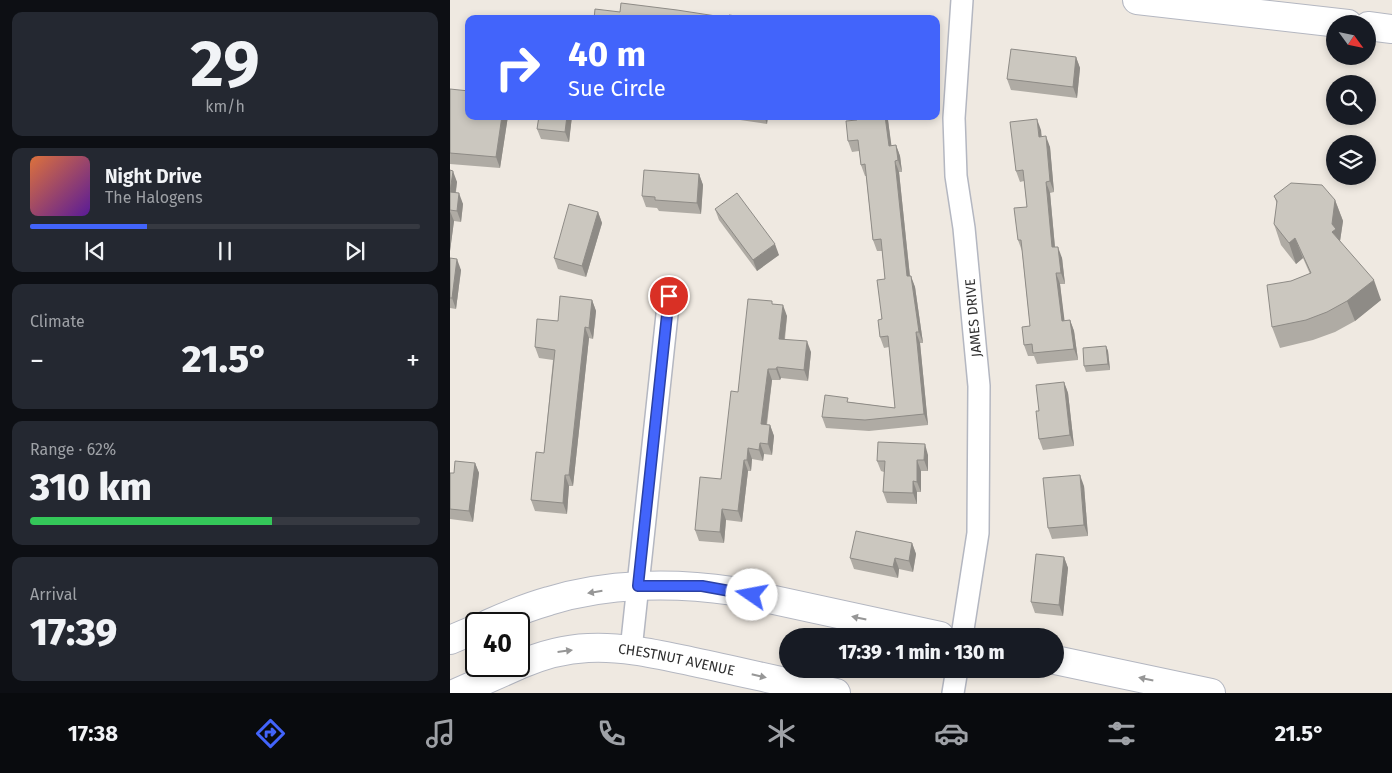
<!DOCTYPE html>
<meta charset="utf-8">
<style>
body{margin:0;font-family:"Fira Sans",sans-serif;background:#242831;color:#f1f3f6;height:100vh;display:flex;flex-direction:column;font-size:19px;white-space:nowrap}
*{box-sizing:border-box;margin:0}
p{font-size:16px;color:#9ea1a6}
.icon{flex:none;width:28px;height:28px;fill:none;stroke:currentColor;stroke-width:2;stroke-linecap:round;stroke-linejoin:round}
.map{position:relative;flex:1;overflow:hidden}
.sheet{display:flex;flex-direction:column;gap:12px;padding:12px;background:#0d0f14;width:450px}
.sheet>*{flex:none}
.guide{position:absolute;left:15px;top:15px;width:475px;height:105px;border-radius:10px;box-shadow:0 2px 8px #0003;background:#4264fb;color:#fff;overflow:hidden}
.needle{width:32px;rotate:123deg}
.fabs{position:absolute;left:876px;top:15px;display:grid;gap:10px}
.fabs a{display:grid;place-items:center;width:50px;height:50px;border-radius:50%;background:#171b24;box-shadow:0 2px 8px #0003;font-size:25px}
.speed{position:absolute;left:15px;top:612px;display:flex;gap:10px;font-size:25px;font-weight:700;text-align:center}
.speed>*{display:grid;place-content:center;width:65px;height:65px;border-radius:50%;background:#171b24;box-shadow:0 2px 8px #0003;line-height:1}
.speed .limit{border:2px solid #111;border-radius:8px;background:#fff;color:#111}
.pin{position:absolute;display:grid;place-items:center;width:42px;height:42px;color:#fff;margin:-21px;border:2px solid #fff;border-radius:50%;box-shadow:0 1px 5px #0007}
.me{position:absolute;width:55px;margin:-28px;rotate:282deg;stroke-linejoin:round;filter:drop-shadow(0 0 4px #0008)}
.turn{display:flex;align-items:center;gap:18px;height:105px;padding:0 20px;font-size:22px}
.turn .icon{width:65px;height:65px;stroke-width:2.5}
.turn b{display:block;font-size:35px;line-height:42px}
.big{font-size:38px;font-weight:800;line-height:1.1}
.sheet .widget{flex:1;display:flex;flex-direction:column;justify-content:center;gap:8px;min-width:0;padding:0 18px;border-radius:10px;background:#242831}
.sheet .dial{align-items:center;gap:0}
.dial b{font-size:65px;line-height:1}
.song{display:flex;align-items:center;gap:15px}
.cover{width:60px;height:60px;border-radius:8px;background:linear-gradient(135deg,hsl(20 70% 55%),hsl(270 70% 35%))}
.played{height:5px;border-radius:2px;background:linear-gradient(90deg,#4264fb 30%,#363941 30%)}
.keys{display:flex;justify-content:space-around;direction:ltr}
.heat{display:flex;justify-content:space-between;align-items:center;font-size:28px;direction:ltr}
.charge{height:8px;border-radius:4px;background:linear-gradient(90deg,#34c759 62%,#363941 0)}
.trip{position:absolute;left:329px;top:628px;width:285px;height:50px;border-radius:25px;background:#171b24;box-shadow:0 2px 8px #0003;font-weight:800;line-height:50px;text-align:center}
.dock{display:flex;height:80px;justify-content:space-around;align-items:center;background:#090b0e;color:#9ea1a6}
.dock .icon{width:35px;height:35px}
.dock .active{color:#4264fb}
.dock b{font-size:22px;color:#f1f3f6}
main{display:flex;flex:1;min-height:0}
.map>svg:first-child{display:block}
.lines{fill:none;stroke-linecap:round;stroke-linejoin:round}
.street-casing{stroke:#b4b7c1;stroke-width:24}
.secondary-casing{stroke:#b4b7c1;stroke-width:30}
.street{stroke:#fff;stroke-width:21}
.secondary{stroke:#fff;stroke-width:28}
.wall{fill:#afaba4}
.shaded-wall{fill:#8e8b86}
.building{fill:#cbc7bf;stroke:#8e8b86}
.oneway{fill:#969696}
.route-casing{stroke:#2b41a3;stroke-width:12}
.route{stroke:#4264fb;stroke-width:9}
.labels{text-anchor:middle;stroke-width:4.5;stroke-linejoin:round;paint-order:stroke}
.street-label{font-size:14px;fill:#2e2e2e;stroke:#fff}
</style>
<main>
<section class="sheet">
<div class="widget dial"><b>29</b><p>km/h</p></div>
<div class="widget">
<div class="song"><i class="cover"></i><div><b>Night Drive</b><p>The Halogens</p></div></div>
<div class="played"></div>
<div class="keys"><svg class="icon" aria-label="previous" viewBox="0 0 24 24"><path d="M18 5L8 12l10 7zM5 5v14"/></svg><svg class="icon" aria-label="pause" viewBox="0 0 24 24"><path d="M8 5v14M16 5v14"/></svg><svg class="icon" aria-label="next" viewBox="0 0 24 24"><path d="M6 5l10 7-10 7zM19 5v14"/></svg></div>
</div>
<div class="widget"><p>Climate</p>
<div class="heat"><a>−</a><b class="big">21.5°</b><a>+</a></div>
</div>
<div class="widget"><p>Range · 62%</p><b class="big">310 km</b><div class="charge"></div></div>
<div class="widget"><p>Arrival</p><b class="big">17:39</b></div>
</section>
<div class="map">
<svg width="942" height="693" viewBox="0 0 942 693">
<rect width="100%" height="100%" fill="#efe9e1"/>
<g class="lines">
<g class="street-casing">
<g id="street">
<polyline points="512,636 528,533 529,386 514,228 506,176 504,118 512,0"/>
<polyline points="181,650 219,296"/>
<polyline points="503,693 507,669"/>
</g>
</g>
<g class="secondary-casing">
<g id="secondary">
<polyline points="687,0 898,24"/>
<polyline points="918,26 942,29"/>
<path d="M 38,624 C 58,615 78,607 99,601 C 157,583 223,582 283,591 L 490,636"/>
<polyline points="0,640 26,629"/>
<polyline points="605,660 761,693"/>
<path id="s1" d="M 69,665 C 92,655 113,649 138,648 C 174,646 210,655 244,662 C 291,672 338,683 386,693"/>
<polyline points="6,693 67,666"/>
</g>
</g>
<use href="#street" class="street"/>
<use href="#secondary" class="secondary"/>
</g>
<g class="wall">
<polygon points="626,57 630,68 627,98 561,90 557,79"/>
<polygon points="0,89 19,116 58,116 50,168 0,164"/>
<polygon points="89,116 122,116 119,142 91,139 87,129"/>
<polygon points="263,116 318,116 317,124"/>
<polygon points="438,120 441,145 446,145 450,156 452,172 449,172 460,276 465,287 473,343 470,343 478,425 419,431 376,428 372,417 399,402 445,408 439,347 434,348 430,337 435,279 432,251 427,251 423,240 416,176 415,176 411,165 409,151 402,152 398,141"/>
<polygon points="591,130 591,137 600,147 604,192 600,193 605,247 612,258 615,284 610,284 614,321 620,320 624,331 628,360 587,364 584,356 578,356 574,345 580,326 572,251 568,240 577,207 574,181 570,182 566,171"/>
<polygon points="0,170 7,182 6,192 13,204 11,222 4,221 0,251"/>
<polygon points="249,174 253,185 251,214 209,211 207,208 196,207 192,196"/>
<polygon points="824,196 885,200 893,221 890,241 931,300 905,321 885,332 863,340 830,348 822,327 841,281 860,274 853,258 846,264 831,245 824,224 827,204"/>
<polygon points="265,209 329,255 307,271 269,220"/>
<polygon points="148,212 152,223 136,277 108,269 104,258"/>
<polygon points="0,258 11,270 6,309 0,308"/>
<polygon points="142,300 146,311 143,339 139,338 123,486 119,486 117,514 85,511 81,500 94,453 103,360 89,358 85,347"/>
<polygon points="323,304 337,316 335,339 361,352 358,381 331,378 330,380 322,380 317,425 320,425 324,436 322,455 314,454 313,461 302,459 301,471 298,471 292,522 276,520 274,543 249,541 245,530 271,479 288,392"/>
<polygon points="656,346 658,351 660,370 636,372 634,366"/>
<polygon points="614,382 618,393 624,446 593,450 589,439"/>
<polygon points="478,455 478,471 471,471 471,492 467,492 467,504 437,503 433,492 434,472 431,471 427,461"/>
<polygon points="25,463 29,473 23,522 0,519 0,473 4,473"/>
<polygon points="634,486 638,536 602,539 598,528"/>
<polygon points="462,543 466,554 463,572 449,569 448,578 404,569 400,558"/>
<polygon points="614,557 618,568 613,616 585,613 581,602"/>
</g>
<g class="shaded-wall">
<polygon points="626,57 630,68 627,98 623,87"/>
<polygon points="52,116 58,116 50,168 46,157"/>
<polygon points="117,116 122,116 119,142 115,132"/>
<polygon points="314,116 318,116 317,124"/>
<polygon points="435,116 437,116 438,120 443,157 439,146"/>
<polygon points="587,119 591,130 593,148 589,137"/>
<polygon points="596,136 600,147 604,192 600,181"/>
<polygon points="446,145 450,156 452,172 448,160"/>
<polygon points="445,161 449,172 461,287 457,276"/>
<polygon points="3,171 7,182 4,203 0,192"/>
<polygon points="249,174 253,185 251,214 247,203"/>
<polygon points="596,182 600,193 606,259 602,247"/>
<polygon points="9,193 13,204 11,222 7,211"/>
<polygon points="885,200 893,221 890,241 882,232 882,224"/>
<polygon points="0,211 4,221 0,251"/>
<polygon points="148,212 152,223 136,277 132,266"/>
<polygon points="845,238 853,258 846,264 839,243"/>
<polygon points="325,244 329,255 307,271 303,260"/>
<polygon points="608,247 612,258 615,284 611,273"/>
<polygon points="7,259 11,270 6,309 2,298"/>
<polygon points="606,273 610,284 616,332 612,321"/>
<polygon points="461,276 465,287 473,343 469,332"/>
<polygon points="924,280 931,300 905,321 897,301"/>
<polygon points="142,300 146,311 143,339 139,328"/>
<polygon points="333,305 337,316 333,350 329,339"/>
<polygon points="620,320 624,331 628,360 624,349"/>
<polygon points="135,327 139,338 123,486 119,475"/>
<polygon points="466,332 470,343 478,425 474,414"/>
<polygon points="357,341 361,352 358,381 354,370"/>
<polygon points="656,346 658,351 660,370 658,364"/>
<polygon points="327,367 331,378 330,380 326,369"/>
<polygon points="318,369 322,380 315,435 311,424"/>
<polygon points="614,382 618,393 624,446 620,435"/>
<polygon points="320,425 324,436 322,455 318,444"/>
<polygon points="310,443 314,454 313,461 309,450"/>
<polygon points="475,444 478,455 478,471 474,460"/>
<polygon points="298,448 302,459 301,471 297,460"/>
<polygon points="294,460 298,471 292,522 288,511"/>
<polygon points="467,460 471,471 471,492 467,482"/>
<polygon points="25,463 29,473 23,522 19,511"/>
<polygon points="115,475 119,486 117,514 113,503"/>
<polygon points="630,475 634,486 638,536 634,525"/>
<polygon points="463,481 467,492 467,504 463,493"/>
<polygon points="272,509 276,520 274,543 270,532"/>
<polygon points="462,543 466,554 463,572 459,561"/>
<polygon points="614,557 618,568 613,616 609,605"/>
<polygon points="445,558 449,569 448,578 443,567"/>
</g>
<g class="building">
<polygon points="171,3 227,10 279,18 279,15 307,19 144,19 145,9 170,12"/>
<polygon points="561,49 626,57 623,87 557,79"/>
<polygon points="0,89 19,91 19,116 52,116 46,157 0,153"/>
<polygon points="89,116 117,116 115,132 87,129"/>
<polygon points="406,116 435,116 439,146 446,145 448,160 445,161 457,276 461,276 469,332 466,332 474,414 415,420 372,417 375,395 398,398 397,402 445,408 438,336 430,337 428,320 432,319 427,280 435,279 431,239 423,240 415,164 411,165 408,140 398,141 396,121 407,120"/>
<polygon points="587,119 589,137 596,136 600,181 596,182 602,247 608,247 611,273 606,273 612,321 620,320 624,349 583,353 582,344 574,345 572,327 580,326 571,240 568,240 564,208 577,207 573,170 566,171 560,122"/>
<polygon points="0,170 3,171 0,192 9,193 7,211 0,210"/>
<polygon points="194,170 249,174 247,203 205,200 205,197 192,196"/>
<polygon points="841,183 872,185 885,200 882,224 886,229 882,232 924,280 897,301 877,312 856,320 822,327 817,285 841,281 861,273 845,238 839,243 824,224 827,201 824,196"/>
<polygon points="287,193 325,244 303,260 265,209"/>
<polygon points="119,204 148,212 132,266 104,258"/>
<polygon points="0,258 7,259 2,298 0,298"/>
<polygon points="110,296 142,300 139,328 135,327 119,475 115,475 113,503 81,500 86,452 94,453 105,350 85,347 87,319 108,321"/>
<polygon points="298,299 322,301 322,304 333,305 329,339 357,341 354,370 327,367 326,369 318,369 311,424 320,425 318,444 310,443 309,450 298,448 297,460 294,460 288,511 272,509 270,532 245,530 250,477 271,479 281,391 288,392"/>
<polygon points="656,346 658,364 634,366 633,348"/>
<polygon points="614,382 620,435 589,439 586,411 589,411 586,385"/>
<polygon points="428,442 475,444 474,460 467,460 467,482 463,481 463,493 433,492 435,461 427,461"/>
<polygon points="5,461 25,463 19,511 0,509 0,473 4,473"/>
<polygon points="630,475 634,525 598,528 593,478"/>
<polygon points="406,531 462,543 459,561 445,558 443,567 400,558"/>
<polygon points="586,554 614,557 609,605 581,602"/>
</g>
<defs><path id="oneway-solid" d="M-6-.8H1V-3.2L6.5 0L1 3.2V.8H-6Z" transform="scale(1.25)"/></defs>
<g class="oneway">
<use href="#oneway-solid" transform="translate(145 592) rotate(171)"/>
<use href="#oneway-solid" transform="translate(409 618) rotate(-168)"/>
<use href="#oneway-solid" transform="translate(115 651) rotate(-7)"/>
<use href="#oneway-solid" transform="translate(309 676) rotate(13)"/>
<use href="#oneway-solid" transform="translate(696 679) rotate(-168)"/>
</g>
<g class="lines">
<g class="route-casing">
<polyline id="route" points="219,296 188,586 252,586 302,595"/>
</g>
<use href="#route" class="route"/>
</g>
<g class="labels">
<g class="street-label">
<text transform="translate(523 318) rotate(-95)" y="5">JAMES DRIVE</text>
<text dy="5" stroke="none"><textPath href="#s1" startOffset="161">CHESTNUT AVENUE</textPath></text>
</g>
</g>
</svg>
<div class="fabs">
<a><svg class="needle" viewBox="-14 -14 28 28"><path d="M0-13l5 13h-10z" fill="#e53935"/><path d="M0 13l5-13h-10z" fill="#9ea1a6"/></svg></a>
<a><svg class="icon" aria-label="search" viewBox="0 0 24 24"><circle cx="10" cy="10" r="6"/><path d="M15 15l6 6"/></svg></a>
<a><svg class="icon" aria-label="layers" viewBox="0 0 24 24"><path d="M12 4l9 5-9 5-9-5zM3 14l9 5 9-5"/></svg></a>
</div>
<div class="speed"><div class="limit">40</div></div>
<div class="pin" style="left:219px;top:296px;background:#d93025"><svg class="icon" aria-label="arrive" viewBox="0 0 24 24"><path d="M6 21V4h12l-3 4 3 4H6"/></svg></div>
<svg class="me" style="left:302px;top:595px" viewBox="-20 -20 40 40"><circle r="19" fill="#fff"/><path d="M0-13L10 11 0 6-10 11z" fill="#4264fb"/></svg>
<div class="trip">17:39 · 1 min · 130 m</div>
<div class="guide">
<div class="turn"><svg class="icon" aria-label="right" viewBox="0 0 24 24"><path d="M7 20v-9h11M14 6l5 5-5 5"/></svg><div><b>40 m</b>Sue Circle</div></div>
</div>
</div>
</main>
<nav class="dock">
<b>17:38</b>
<svg class="icon active" aria-label="directions" viewBox="0 0 24 24"><path d="M12 3l9 9-9 9-9-9zM9 14v-3h6M13 9l2 2-2 2"/></svg>
<svg class="icon" aria-label="music" viewBox="0 0 24 24"><path d="M9 18V5l10-2v13"/><circle cx="6" cy="18" r="3"/><circle cx="16" cy="16" r="3"/></svg>
<svg class="icon" aria-label="phone" viewBox="0 0 24 24"><path d="M5 4h4l2 5-3 2q2 4 5 5l2-3 5 2v4C11 20 4 13 5 4z"/></svg>
<svg class="icon" aria-label="climate" viewBox="0 0 24 24"><path d="M12 3v18M4 7l16 10M4 17L20 7"/></svg>
<svg class="icon" aria-label="car" viewBox="0 0 24 24"><path d="M5 17H2v-5l4-1 3-4h7l3 4 3 1v5h-3M9 17h6M6 11h13"/><circle cx="7" cy="17" r="2"/><circle cx="17" cy="17" r="2"/></svg>
<svg class="icon" aria-label="filters" viewBox="0 0 24 24"><path d="M4 7h16M4 17h16"/><circle cx="9" cy="7" r="2"/><circle cx="15" cy="17" r="2"/></svg>
<b>21.5°</b>
</nav>
